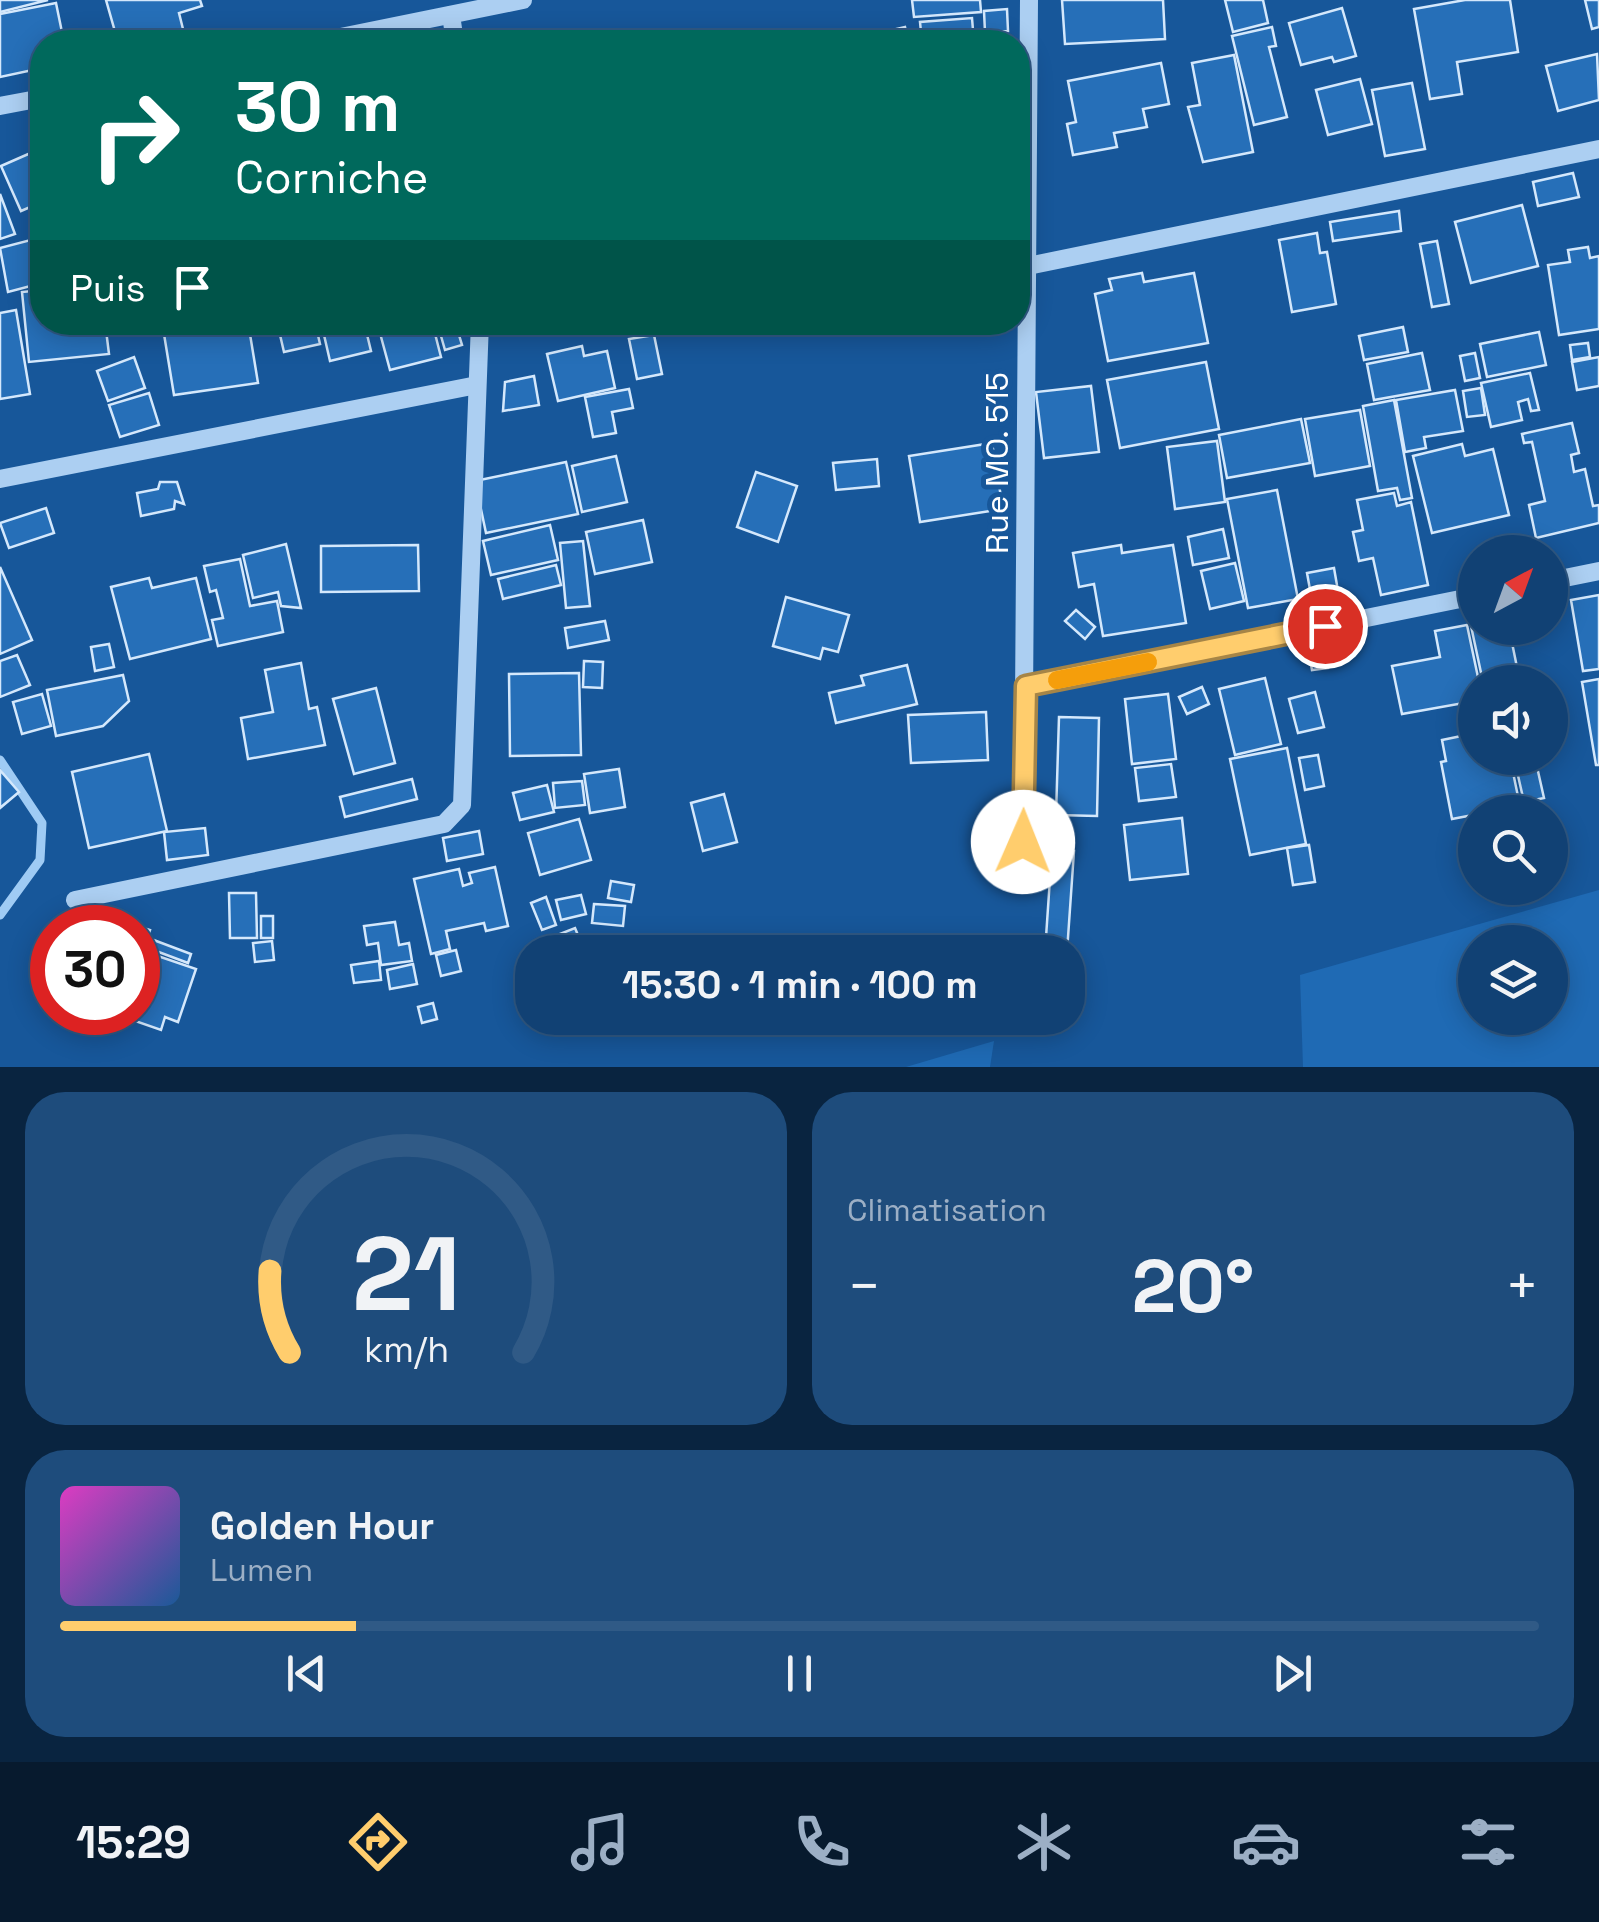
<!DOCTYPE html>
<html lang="fr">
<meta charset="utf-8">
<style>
body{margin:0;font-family:"Space Grotesk",sans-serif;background:#1e4c7c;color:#f1f3f6;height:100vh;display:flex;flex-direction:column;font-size:38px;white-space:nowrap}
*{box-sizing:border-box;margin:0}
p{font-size:32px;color:#9cafc5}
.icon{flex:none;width:55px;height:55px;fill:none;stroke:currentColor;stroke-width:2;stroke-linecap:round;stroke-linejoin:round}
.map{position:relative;height:1067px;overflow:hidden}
.details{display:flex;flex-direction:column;gap:25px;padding:25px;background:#092440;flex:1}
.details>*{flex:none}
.top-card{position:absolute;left:30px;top:30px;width:1000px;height:305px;border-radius:40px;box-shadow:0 5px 25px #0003,0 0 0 2px #305a86;background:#00695c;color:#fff;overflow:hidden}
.needle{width:65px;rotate:41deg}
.tools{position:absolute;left:1458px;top:535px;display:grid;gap:20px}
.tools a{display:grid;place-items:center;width:110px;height:110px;border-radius:50%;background:#114174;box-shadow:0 5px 25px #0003,0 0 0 2px #305a86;font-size:50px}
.speed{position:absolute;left:30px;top:905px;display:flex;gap:20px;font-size:50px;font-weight:700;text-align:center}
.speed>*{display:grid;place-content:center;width:130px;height:130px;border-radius:50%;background:#114174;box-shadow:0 5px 25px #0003,0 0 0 2px #305a86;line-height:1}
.speed .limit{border:15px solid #d22;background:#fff;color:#111}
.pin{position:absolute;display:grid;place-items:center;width:85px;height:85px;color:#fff;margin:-42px;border:5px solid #fff;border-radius:50%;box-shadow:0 2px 10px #0007}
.me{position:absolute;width:110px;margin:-55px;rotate:1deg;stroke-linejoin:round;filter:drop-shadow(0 0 8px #0008)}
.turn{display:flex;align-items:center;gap:35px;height:210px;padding:0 40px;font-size:45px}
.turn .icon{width:130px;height:130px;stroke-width:2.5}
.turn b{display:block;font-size:70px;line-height:85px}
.then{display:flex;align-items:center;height:95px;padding:0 40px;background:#0003;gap:20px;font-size:38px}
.big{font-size:75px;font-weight:700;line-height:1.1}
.details .card{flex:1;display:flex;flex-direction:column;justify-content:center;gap:15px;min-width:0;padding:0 35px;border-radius:40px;background:#1e4c7c}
.details .dial{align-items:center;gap:0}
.dial svg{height:260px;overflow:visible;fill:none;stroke:#305a86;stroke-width:7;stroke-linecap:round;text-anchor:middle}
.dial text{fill:#f1f3f6;stroke:none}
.song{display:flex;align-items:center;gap:30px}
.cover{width:120px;height:120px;border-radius:15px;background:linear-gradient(135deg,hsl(310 70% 55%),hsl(210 70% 35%))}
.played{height:10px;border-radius:5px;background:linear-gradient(90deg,#ffcd6d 20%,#305a86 20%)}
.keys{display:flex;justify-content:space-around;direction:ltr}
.heat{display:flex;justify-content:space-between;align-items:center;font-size:55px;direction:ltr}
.details .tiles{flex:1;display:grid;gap:25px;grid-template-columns:1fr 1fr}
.card:last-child{grid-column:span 2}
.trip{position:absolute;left:515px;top:935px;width:570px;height:100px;border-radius:40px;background:#114174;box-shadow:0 5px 25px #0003,0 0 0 2px #305a86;font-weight:700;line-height:100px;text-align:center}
.tabs{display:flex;height:160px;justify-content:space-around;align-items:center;background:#071a2e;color:#9cafc5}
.tabs .icon{width:70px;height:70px}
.tabs .on{color:#ffcd6d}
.tabs b{font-size:45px;color:#f1f3f6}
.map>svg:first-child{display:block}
.green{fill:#1f6ab4;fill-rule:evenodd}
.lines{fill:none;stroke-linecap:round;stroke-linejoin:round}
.stream{stroke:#9fcbf4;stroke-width:9}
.building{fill:#266fb8;stroke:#d4e8fc;stroke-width:2.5}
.minor{stroke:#accff2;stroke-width:18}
.route-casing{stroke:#a68547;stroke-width:25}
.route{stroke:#ffcd6d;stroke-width:18}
.slow{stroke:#f59e0b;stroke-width:18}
.labels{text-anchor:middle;stroke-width:10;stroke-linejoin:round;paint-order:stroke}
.street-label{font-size:32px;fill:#fff;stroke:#17579a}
</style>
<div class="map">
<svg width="1599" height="1067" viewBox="0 0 1599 1067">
<rect width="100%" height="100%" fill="#17579a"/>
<g class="green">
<path d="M 1599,890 L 1599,1067 L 1303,1067 L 1300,975 ZM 1475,942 L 1550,942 L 1550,1018 L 1475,1018 Z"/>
<polygon points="994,1041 990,1067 906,1067"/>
</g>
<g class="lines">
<polyline class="stream" points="0,760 42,823 40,860 0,915"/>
</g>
<g class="building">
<polygon points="0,0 48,0 0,12"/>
<polygon points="106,0 200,0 202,6 179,13 183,29 133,42 118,42"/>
<polygon points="912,0 980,0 981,12 914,17"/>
<polygon points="1062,0 1163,0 1165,39 1065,44"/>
<polygon points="1225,0 1263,0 1268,23 1233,32"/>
<polygon points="1465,0 1510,0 1518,52 1457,62 1462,94 1430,99 1414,9"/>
<polygon points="1585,0 1599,0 1599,27 1592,29"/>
<polygon points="56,3 64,42 42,42 42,68 0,77 0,14"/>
<polygon points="1342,8 1356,56 1334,62 1332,57 1301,65 1289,23"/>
<polygon points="1007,9 1008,31 985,32 984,11"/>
<polygon points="972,18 974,42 922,42 920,22"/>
<polygon points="905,27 908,42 873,42 871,35"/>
<polygon points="1272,27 1276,46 1269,47 1287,117 1254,125 1232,36"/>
<polygon points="1597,54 1599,100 1558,111 1546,66"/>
<polygon points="1234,55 1253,152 1203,162 1188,107 1200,105 1192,63"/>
<polygon points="1161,63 1169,104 1143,109 1147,127 1114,133 1117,147 1073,155 1067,124 1076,122 1068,81"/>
<polygon points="1360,79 1372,124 1328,135 1316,90"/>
<polygon points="1412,83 1425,149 1385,156 1372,90"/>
<polygon points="42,148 42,202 21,211 1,166"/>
<polygon points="1573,173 1579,197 1538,206 1533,182"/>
<polygon points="0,194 15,234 0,239"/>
<polygon points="1522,205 1538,266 1471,283 1455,222"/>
<polygon points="1399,211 1401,231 1333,241 1330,222"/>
<polygon points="1317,233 1320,253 1327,252 1336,304 1292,312 1279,240"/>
<polygon points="42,237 42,283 8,292 0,248"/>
<polygon points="1437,241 1449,304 1432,307 1420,244"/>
<polygon points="1588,247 1590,258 1599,256 1599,329 1559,335 1548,265 1570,262 1568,250"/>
<polygon points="1142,273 1144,282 1194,273 1208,343 1108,361 1095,294 1112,290 1109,279"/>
<polygon points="42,290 42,322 105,322 109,354 29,362 22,292"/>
<polygon points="16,310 30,394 0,399 0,313"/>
<polygon points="162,322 248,322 258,383 174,395"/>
<polygon points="277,322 315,322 320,344 284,352"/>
<polygon points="321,322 364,322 371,351 330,361"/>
<polygon points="377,322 432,322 441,357 390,370"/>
<polygon points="437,322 455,322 462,345 445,350"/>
<polygon points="1403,327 1408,352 1364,360 1359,336"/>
<polygon points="1539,332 1546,365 1487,377 1480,344"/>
<polygon points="654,335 662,374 637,379 629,339"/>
<polygon points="1588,343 1590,357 1572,360 1570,345"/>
<polygon points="582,346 584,356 607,351 615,388 558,401 547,354"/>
<polygon points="1422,353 1430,390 1374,400 1367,364"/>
<polygon points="1475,353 1480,378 1465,381 1460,356"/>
<polygon points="134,357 145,388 108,401 97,371"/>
<polygon points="1599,357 1599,386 1577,390 1572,362"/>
<polygon points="1206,362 1219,429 1120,448 1107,380"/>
<polygon points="1530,373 1539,410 1531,411 1528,399 1518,402 1522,420 1491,427 1481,383"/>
<polygon points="534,376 539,405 503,411 505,382"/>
<polygon points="1091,386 1099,452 1044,458 1036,392"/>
<polygon points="1481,388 1485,415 1467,417 1463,391"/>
<polygon points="629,389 633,408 612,412 616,433 593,437 585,397"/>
<polygon points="1455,390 1463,431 1424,437 1426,448 1405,452 1396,400"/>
<polygon points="149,393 159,425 120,437 109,405"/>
<polygon points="1394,400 1412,498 1400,500 1397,488 1378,491 1363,406"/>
<polygon points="1360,410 1370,466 1315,476 1305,419"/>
<polygon points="1301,419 1310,463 1227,478 1219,435"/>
<polygon points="1572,423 1579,453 1571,455 1574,472 1585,469 1593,506 1599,505 1599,523 1536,538 1529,505 1545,501 1532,442 1524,443 1522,434"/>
<polygon points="1217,441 1225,502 1175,509 1167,447"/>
<polygon points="992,443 1003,509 920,522 909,456"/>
<polygon points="1462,444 1465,456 1493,449 1509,515 1432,533 1413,456"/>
<polygon points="616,456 627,502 582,512 572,466"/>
<polygon points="877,459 879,486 836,490 833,463"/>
<polygon points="566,462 578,514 486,533 475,481"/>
<polygon points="756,472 797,486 778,542 737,527"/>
<polygon points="160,482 177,482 184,504 175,501 174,509 141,516 137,493 158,489"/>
<polygon points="1277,490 1298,599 1248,608 1227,499"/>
<polygon points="1394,493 1397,506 1411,502 1428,585 1381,595 1373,558 1359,561 1353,532 1363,530 1357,500"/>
<polygon points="46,508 54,533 9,548 0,523"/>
<polygon points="643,520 652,562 595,574 586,532"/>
<polygon points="550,525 558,560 491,575 483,541"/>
<polygon points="1223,529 1229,558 1193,565 1188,537"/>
<polygon points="583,541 590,606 566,608 560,543"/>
<polygon points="286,544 301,608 281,606 278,592 253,598 243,555"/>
<polygon points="418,545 419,591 321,592 321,546"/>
<polygon points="1121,545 1122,553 1173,545 1186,623 1103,636 1094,584 1079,587 1073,553"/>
<polygon points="240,559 250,606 277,601 283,632 218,646 212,620 223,618 216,590 210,592 204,566"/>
<polygon points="1235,563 1244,601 1210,609 1201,571"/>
<polygon points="556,565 561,585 503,599 498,579"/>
<polygon points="0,567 32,640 0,654"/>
<polygon points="1334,568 1338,591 1311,595 1307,573"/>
<polygon points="149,578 152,588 196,578 211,639 130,659 111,587"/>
<polygon points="1599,595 1599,669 1583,671 1571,600"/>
<polygon points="786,597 849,615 838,652 823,648 820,659 773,646"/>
<polygon points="1076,610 1095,627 1085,639 1065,621"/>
<polygon points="605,621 609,640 568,648 565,628"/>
<polygon points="1467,625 1479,682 1475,682 1475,701 1402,714 1392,666 1440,657 1435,631"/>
<polygon points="1475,625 1509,628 1520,682 1483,682 1471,626"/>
<polygon points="109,644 114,667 95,671 91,647"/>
<polygon points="1324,651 1328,668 1312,670 1309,653"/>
<polygon points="17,655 30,685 0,697 0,661"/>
<polygon points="584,661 603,662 602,688 583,687"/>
<polygon points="301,663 309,709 317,707 325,745 248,759 241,718 273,712 265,670"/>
<polygon points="907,665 917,704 836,723 829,693 864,685 861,676"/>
<polygon points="579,673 581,755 510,756 509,674"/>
<polygon points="123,675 129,701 103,726 56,736 47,690"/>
<polygon points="1265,678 1281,744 1235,755 1219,689"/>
<polygon points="1599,679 1599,765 1596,765 1582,682"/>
<polygon points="1202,687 1209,704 1187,714 1179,697"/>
<polygon points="376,688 395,763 354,774 333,699"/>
<polygon points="1315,692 1324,727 1298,733 1289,699"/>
<polygon points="42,694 51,726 22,734 13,702"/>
<polygon points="1168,694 1176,759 1132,764 1125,699"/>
<polygon points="986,712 988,760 911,763 908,715"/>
<polygon points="1059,717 1099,718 1097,816 1056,815"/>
<polygon points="1475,726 1475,758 1510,758 1520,806 1452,819 1441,762 1446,761 1442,740 1471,734 1469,727"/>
<polygon points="1287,748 1306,844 1250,855 1230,759"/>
<polygon points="149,754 167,831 89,848 72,772"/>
<polygon points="1318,755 1324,786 1305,790 1299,758"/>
<polygon points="1514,758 1535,758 1544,798 1524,802"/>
<polygon points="1171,764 1176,797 1139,801 1135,768"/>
<polygon points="619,769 625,807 590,813 584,774"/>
<polygon points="0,770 19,792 0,808"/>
<polygon points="412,779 417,799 345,817 340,797"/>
<polygon points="582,781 585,805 555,808 553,783"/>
<polygon points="547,785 554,812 520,820 513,793"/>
<polygon points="724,794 737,842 703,851 691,803"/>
<polygon points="1182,818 1188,874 1130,880 1124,825"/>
<polygon points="579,819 591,860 540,875 528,833"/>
<polygon points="205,828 208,855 167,860 164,832"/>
<polygon points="479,831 483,854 447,861 443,838"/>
<polygon points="1309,845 1315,882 1293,885 1287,848"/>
<polygon points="1052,849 1074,851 1067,952 1045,952"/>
<polygon points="495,867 508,926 486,931 484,923 446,931 450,949 431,954 414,879 459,869 463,886 472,883 469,873"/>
<polygon points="611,881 634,885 631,902 608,898"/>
<polygon points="229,893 256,893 257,938 230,938"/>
<polygon points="581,895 586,914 561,920 556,900"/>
<polygon points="546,897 556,925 542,930 531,903"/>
<polygon points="594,904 625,906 623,926 592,923"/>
<rect x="261" y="916" width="12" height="22"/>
<polygon points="119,920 150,930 143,951 196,969 178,1022 165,1017 161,1030 121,1016 123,1012 138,1012 138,928 117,928"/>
<polygon points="395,922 399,945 409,943 412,961 381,965 378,943 367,945 364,926"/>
<polygon points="575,928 585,952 547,952 542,941"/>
<polygon points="151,939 191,954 188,963 148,948"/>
<polygon points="272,941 274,960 255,962 253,943"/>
<polygon points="456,950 461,971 441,976 436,955"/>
<polygon points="379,961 381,980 354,983 351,965"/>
<polygon points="413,964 417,984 390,989 387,970"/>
<polygon points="433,1003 437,1019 422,1023 418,1007"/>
</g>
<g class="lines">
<g class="minor">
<polyline points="451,15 455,42"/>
<polyline points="316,42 523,0"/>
<polyline points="0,106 42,98"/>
<polyline points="1028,266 1599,149"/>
<polyline points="0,479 477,385"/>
<polyline points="1550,581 1599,571"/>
<polyline points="1026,687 1475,596"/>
<polyline points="1023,842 1029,0"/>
<polyline points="75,900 444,824 462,805 480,322"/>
</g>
</g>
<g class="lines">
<g class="route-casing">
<polyline id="route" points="1023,842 1026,686 1325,626"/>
</g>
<use href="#route" class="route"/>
<polyline class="slow" points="1057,680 1148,662"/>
</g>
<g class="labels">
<g class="street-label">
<text transform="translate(997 463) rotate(-90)" y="11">Rue MO. 515</text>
</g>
</g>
</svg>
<div class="tools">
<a><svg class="needle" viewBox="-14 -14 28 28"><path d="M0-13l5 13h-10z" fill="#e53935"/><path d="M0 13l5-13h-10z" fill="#9cafc5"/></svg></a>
<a><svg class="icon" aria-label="sound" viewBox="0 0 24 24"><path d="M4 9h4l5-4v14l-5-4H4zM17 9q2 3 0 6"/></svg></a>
<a><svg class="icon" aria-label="search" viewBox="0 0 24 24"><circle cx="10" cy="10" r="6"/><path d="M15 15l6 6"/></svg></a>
<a><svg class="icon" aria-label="layers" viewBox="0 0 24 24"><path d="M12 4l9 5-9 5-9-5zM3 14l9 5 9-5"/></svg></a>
</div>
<div class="speed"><div class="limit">30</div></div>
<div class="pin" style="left:1325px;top:626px;background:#d93025"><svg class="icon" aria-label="arrive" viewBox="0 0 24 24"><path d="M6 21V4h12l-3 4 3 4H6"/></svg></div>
<svg class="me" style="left:1023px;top:842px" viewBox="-20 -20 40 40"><circle r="19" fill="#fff"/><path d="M0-13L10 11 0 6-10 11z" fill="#ffcd6d"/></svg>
<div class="trip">15:30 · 1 min · 100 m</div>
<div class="top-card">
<div class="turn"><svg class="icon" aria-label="right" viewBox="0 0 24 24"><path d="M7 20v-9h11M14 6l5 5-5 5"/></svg><div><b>30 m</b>Corniche</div></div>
<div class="then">Puis<svg class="icon" aria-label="arrive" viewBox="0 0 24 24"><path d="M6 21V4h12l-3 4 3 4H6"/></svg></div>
</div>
</div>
<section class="details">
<div class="tiles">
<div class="card dial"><svg viewBox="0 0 100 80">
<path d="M14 69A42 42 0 1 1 86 69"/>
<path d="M14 69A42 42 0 0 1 8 44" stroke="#ffcd6d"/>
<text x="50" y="56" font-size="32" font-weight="700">21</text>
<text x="50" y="72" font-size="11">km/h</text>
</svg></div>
<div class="card"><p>Climatisation</p>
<div class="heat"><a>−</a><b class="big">20°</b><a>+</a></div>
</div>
<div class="card">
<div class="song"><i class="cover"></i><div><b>Golden Hour</b><p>Lumen</p></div></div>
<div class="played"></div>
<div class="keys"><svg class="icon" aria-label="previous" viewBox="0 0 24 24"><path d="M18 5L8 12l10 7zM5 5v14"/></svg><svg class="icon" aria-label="pause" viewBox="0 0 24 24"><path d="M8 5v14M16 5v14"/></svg><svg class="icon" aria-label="next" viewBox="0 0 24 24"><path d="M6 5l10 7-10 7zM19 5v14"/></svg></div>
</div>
</div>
</section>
<nav class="tabs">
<b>15:29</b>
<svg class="icon on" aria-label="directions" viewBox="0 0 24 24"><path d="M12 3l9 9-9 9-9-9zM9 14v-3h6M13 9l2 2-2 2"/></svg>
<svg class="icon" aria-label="music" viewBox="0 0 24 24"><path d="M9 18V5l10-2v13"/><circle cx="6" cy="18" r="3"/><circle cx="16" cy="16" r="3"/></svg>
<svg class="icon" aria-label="phone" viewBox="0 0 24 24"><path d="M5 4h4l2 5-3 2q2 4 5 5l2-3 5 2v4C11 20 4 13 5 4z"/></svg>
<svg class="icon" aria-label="climate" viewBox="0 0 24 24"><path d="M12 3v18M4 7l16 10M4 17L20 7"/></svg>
<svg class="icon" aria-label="car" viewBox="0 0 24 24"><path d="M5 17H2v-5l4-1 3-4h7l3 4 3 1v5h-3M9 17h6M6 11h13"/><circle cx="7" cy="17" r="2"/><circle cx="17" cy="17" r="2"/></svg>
<svg class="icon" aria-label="filters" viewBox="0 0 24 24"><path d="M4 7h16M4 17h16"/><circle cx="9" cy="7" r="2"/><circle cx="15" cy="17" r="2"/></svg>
</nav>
